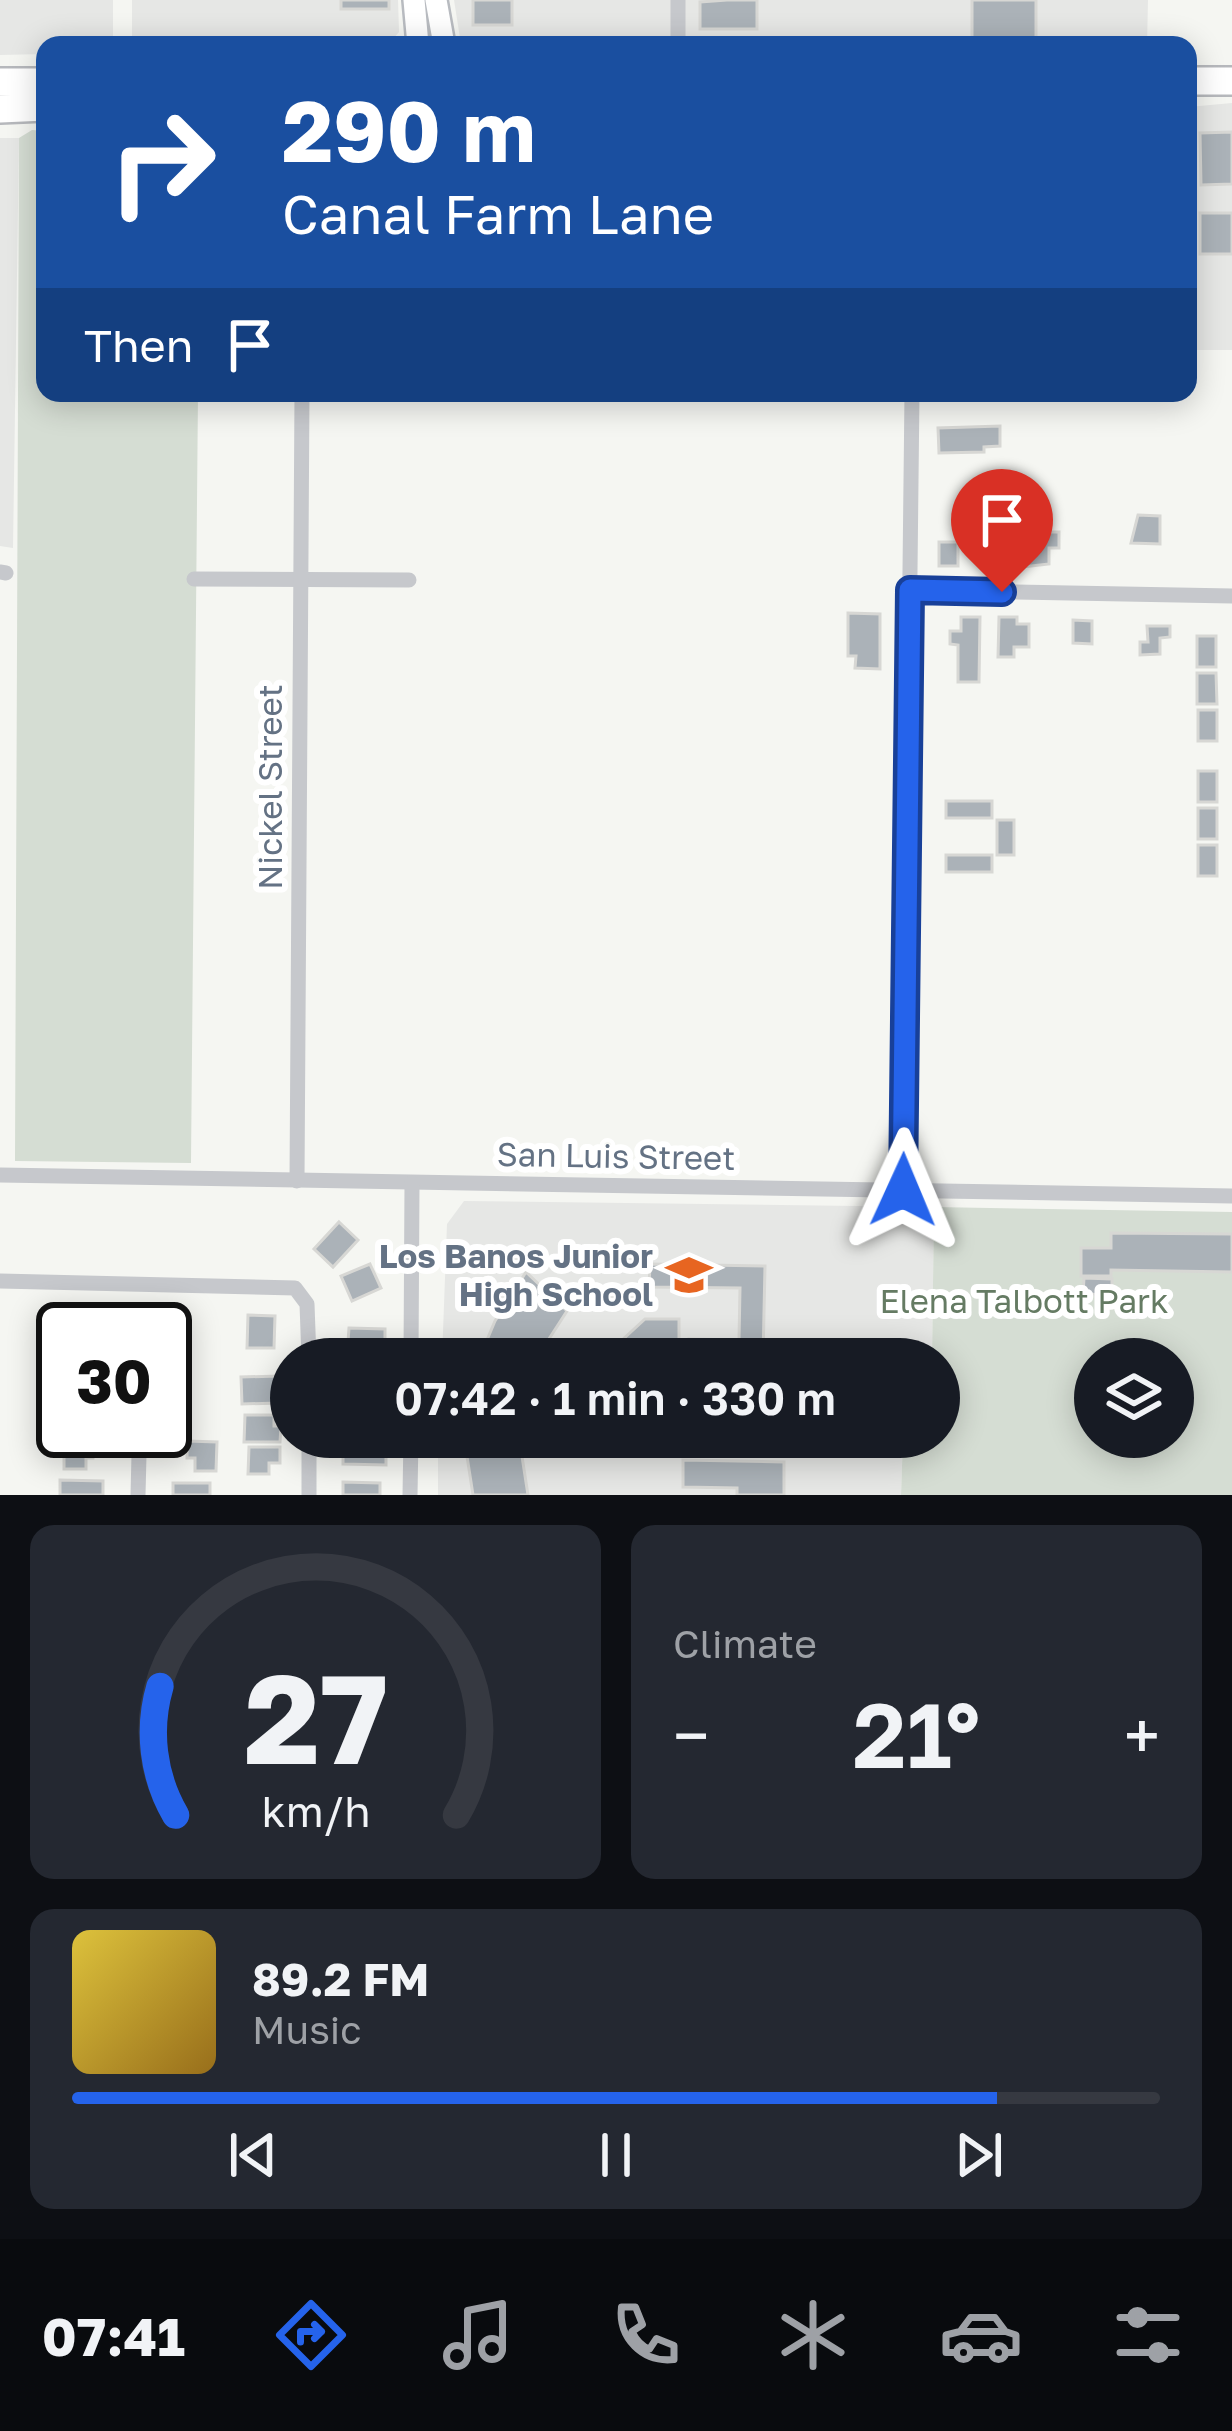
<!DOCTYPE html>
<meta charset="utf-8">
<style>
body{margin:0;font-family:"Golos Text",sans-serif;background:#242831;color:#f1f3f6;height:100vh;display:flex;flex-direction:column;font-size:45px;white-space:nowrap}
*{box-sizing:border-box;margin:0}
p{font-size:39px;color:#9ea1a6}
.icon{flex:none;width:66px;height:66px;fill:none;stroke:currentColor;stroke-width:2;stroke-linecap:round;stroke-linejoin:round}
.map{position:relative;height:1495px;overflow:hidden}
.details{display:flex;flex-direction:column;gap:30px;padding:30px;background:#0d0f14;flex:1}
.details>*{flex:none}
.banner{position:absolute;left:36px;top:36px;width:1161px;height:366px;border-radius:24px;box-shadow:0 6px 30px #0003;background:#1a4fa0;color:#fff;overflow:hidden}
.tools{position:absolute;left:1074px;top:1338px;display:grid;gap:24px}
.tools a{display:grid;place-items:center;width:120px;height:120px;border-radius:50%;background:#171b24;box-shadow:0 6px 30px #0003;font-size:60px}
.speed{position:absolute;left:36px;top:1302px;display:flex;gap:24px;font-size:60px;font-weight:700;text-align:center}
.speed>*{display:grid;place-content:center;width:156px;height:156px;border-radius:50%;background:#171b24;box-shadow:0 6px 30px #0003;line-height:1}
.speed .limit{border:6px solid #111;border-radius:18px;background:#fff;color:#111}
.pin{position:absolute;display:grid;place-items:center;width:102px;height:102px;color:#fff;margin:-123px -51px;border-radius:50% 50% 50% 0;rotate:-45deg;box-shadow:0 0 12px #0007}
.pin .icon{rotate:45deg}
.me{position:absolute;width:132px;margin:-66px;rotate:1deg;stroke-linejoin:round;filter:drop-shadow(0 0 9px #0008)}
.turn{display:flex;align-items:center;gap:42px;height:252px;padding:0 48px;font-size:54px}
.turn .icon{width:156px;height:156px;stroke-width:2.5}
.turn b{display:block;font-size:84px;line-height:102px}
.then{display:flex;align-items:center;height:114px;padding:0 48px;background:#0003;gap:24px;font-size:45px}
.big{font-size:90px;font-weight:600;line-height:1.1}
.details .widget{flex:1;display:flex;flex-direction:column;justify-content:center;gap:18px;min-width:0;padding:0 42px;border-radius:24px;background:#242831}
.details .dial{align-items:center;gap:0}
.dial svg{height:312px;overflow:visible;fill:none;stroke:#363941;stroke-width:7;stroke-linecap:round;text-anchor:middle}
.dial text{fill:#f1f3f6;stroke:none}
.song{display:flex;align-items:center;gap:36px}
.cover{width:144px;height:144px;border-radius:18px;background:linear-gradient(135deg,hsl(50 70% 55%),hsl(40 70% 35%))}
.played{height:12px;border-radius:6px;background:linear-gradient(90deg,#2563eb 85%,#363941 85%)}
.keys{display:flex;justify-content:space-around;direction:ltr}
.heat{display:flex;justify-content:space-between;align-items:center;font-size:66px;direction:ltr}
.details .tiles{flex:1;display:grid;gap:30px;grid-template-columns:1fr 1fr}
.widget:last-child{grid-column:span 2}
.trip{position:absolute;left:270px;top:1338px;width:690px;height:120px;border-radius:60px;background:#171b24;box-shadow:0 6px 30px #0003;font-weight:600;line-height:120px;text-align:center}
.menu{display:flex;height:192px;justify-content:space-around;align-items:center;background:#090b0e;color:#9ea1a6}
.menu .icon{width:84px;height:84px}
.menu .active{color:#2563eb}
.menu b{font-size:54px;color:#f1f3f6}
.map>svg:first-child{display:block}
.built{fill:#e6e7e5}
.green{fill:#d5ddd3;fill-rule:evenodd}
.building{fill:#abb2b8;stroke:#d7d7d4;stroke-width:3}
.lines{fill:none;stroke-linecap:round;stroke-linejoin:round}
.secondary-casing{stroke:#b8bbc0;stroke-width:26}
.highway-casing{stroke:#b6b8bc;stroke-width:32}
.street{stroke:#c6c8cc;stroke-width:15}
.secondary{stroke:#fff;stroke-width:21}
.highway{stroke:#fff;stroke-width:27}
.route-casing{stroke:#184099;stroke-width:30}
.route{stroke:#2563eb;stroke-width:21}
.labels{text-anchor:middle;stroke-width:12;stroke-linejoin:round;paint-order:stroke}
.street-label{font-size:33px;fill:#647284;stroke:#fff}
.poi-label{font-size:33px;font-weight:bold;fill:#647284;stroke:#fff;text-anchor:end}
.park-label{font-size:33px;fill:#657b63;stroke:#fff}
</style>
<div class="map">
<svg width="1232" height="1495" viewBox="0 0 1232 1495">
<rect width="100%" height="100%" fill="#f5f6f2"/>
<g class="built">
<polygon points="0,0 113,0 113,45 45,45 45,54 0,55"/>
<polygon points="132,0 398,0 399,32 388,45 132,45"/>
<polygon points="454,0 1148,0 1147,45 471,45 460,38"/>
<polygon points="1232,103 1232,350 1188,350 1188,107"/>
<polygon points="0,138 19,138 13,548 0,546"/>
<polygon points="464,1201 934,1207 932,1359 442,1359 447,1224"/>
<polygon points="438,1437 903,1437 901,1495 438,1495"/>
</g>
<g class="green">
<polygon points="32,130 45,131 45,393 198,393 191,1163 15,1161 19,138"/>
<path d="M 934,1207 L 1232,1212 L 1232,1495 L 901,1495 L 903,1437 L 939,1437 L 939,1359 L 932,1359 ZM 1095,1359 L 1173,1359 L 1173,1437 L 1095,1437 Z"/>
</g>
<g class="building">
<rect x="341" y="0" width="48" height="9"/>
<rect x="473" y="0" width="39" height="25"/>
<polygon points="727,0 757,0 757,29 700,29 700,2"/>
<rect x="972" y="0" width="64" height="41"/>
<polygon points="1232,132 1232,184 1201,185 1200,133"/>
<rect x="1200" y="213" width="32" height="41"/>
<polygon points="1000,426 1000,446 984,447 984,452 939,453 938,428"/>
<polygon points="1138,515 1160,516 1160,544 1131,543"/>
<polygon points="1023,532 1059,532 1059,548 1049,548 1049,564 1022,567"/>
<polygon points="985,535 1007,535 1006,565 984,564"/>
<rect x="939" y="542" width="19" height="24"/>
<polygon points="848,613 880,614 880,669 855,668 856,656 848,656"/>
<polygon points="961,617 980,617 979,682 958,682 958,645 950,644 950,631 961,631"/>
<polygon points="999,617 1017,617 1017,624 1029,624 1029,647 1014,647 1014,657 998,657"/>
<polygon points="1073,620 1092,621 1092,644 1073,643"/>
<polygon points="1147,626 1170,626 1170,637 1160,638 1160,654 1140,655 1140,642 1148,642"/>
<rect x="1197" y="636" width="19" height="31"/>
<polygon points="1197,673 1216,673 1217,704 1197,704"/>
<rect x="1198" y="710" width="19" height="31"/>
<rect x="1198" y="771" width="19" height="31"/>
<rect x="946" y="801" width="46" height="17"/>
<rect x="1198" y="808" width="19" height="31"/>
<rect x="997" y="820" width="17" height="35"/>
<rect x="1198" y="845" width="19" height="31"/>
<rect x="946" y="855" width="46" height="17"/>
<polygon points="339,1222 358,1240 333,1267 314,1249"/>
<polygon points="1111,1233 1232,1234 1232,1272 1111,1270 1111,1276 1081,1276 1081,1248 1111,1248"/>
<polygon points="370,1264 381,1288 352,1301 341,1276"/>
<polygon points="650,1264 765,1266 763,1359 689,1359 689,1339 739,1340 740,1288 649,1287"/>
<polygon points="526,1272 567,1311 536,1359 479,1359 495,1321"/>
<polygon points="1084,1278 1112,1279 1112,1295 1083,1294"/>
<polygon points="248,1315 275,1316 274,1348 247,1348"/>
<polygon points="645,1319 679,1319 679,1359 614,1359 607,1354"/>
<polygon points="349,1328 385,1329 385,1355 347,1355"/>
<polygon points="279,1376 279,1403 242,1404 241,1377"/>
<polygon points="245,1415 274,1415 274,1426 281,1426 280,1442 244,1442"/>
<polygon points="343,1437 386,1438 386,1465 343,1464"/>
<polygon points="464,1437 519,1437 528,1495 473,1495"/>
<polygon points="658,1437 746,1437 745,1453 657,1452"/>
<polygon points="64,1440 94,1441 93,1458 86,1458 86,1469 64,1469"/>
<polygon points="187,1441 217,1442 216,1471 195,1471 195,1458 187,1458"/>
<polygon points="249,1447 280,1447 280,1463 269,1463 269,1474 248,1474"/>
<polygon points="683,1460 784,1462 784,1495 737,1495 737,1488 683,1487"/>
<polygon points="60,1480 103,1481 103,1495 60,1495"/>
<polygon points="343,1482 380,1483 380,1495 343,1495"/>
<rect x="173" y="1483" width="37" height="12"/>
</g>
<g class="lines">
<g class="secondary-casing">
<g id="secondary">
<polyline points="414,0 418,45"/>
<polyline points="436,0 444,45"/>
</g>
</g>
<g class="highway-casing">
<g id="highway">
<polyline points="1188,81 1232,81"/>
<polyline points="0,82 45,82"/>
<polyline points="0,109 45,107"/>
</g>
</g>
<g class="street">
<polyline points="678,0 678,45"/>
<polyline points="0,572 6,573"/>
<polyline points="194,579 409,580"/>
<polyline points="910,590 1232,596"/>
<polyline points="0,1175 1232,1196"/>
<polyline points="297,1181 302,393"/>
<polyline points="903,1190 912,393"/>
<polyline points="0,1281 295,1288 307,1304 309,1359"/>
<polyline points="411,1359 412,1183"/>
<polyline points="138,1495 139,1455"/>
<polyline points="309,1495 309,1437"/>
<polyline points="410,1495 411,1437"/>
</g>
<use href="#secondary" class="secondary"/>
<use href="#highway" class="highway"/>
</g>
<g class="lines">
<g class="route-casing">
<polyline id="route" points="903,1190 910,590 1002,592"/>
</g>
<use href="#route" class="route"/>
</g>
<defs>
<g id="school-bare" transform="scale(3.6)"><path d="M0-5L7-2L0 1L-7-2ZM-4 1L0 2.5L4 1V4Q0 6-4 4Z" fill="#e76521" stroke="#fff" stroke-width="2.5" paint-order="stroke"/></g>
</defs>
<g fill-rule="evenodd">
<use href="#school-bare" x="689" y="1275"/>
</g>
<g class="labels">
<g class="street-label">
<text transform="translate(270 787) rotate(-90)" y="12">Nickel Street</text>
<text transform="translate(616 1156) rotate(1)" y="12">San Luis Street</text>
</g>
<g class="poi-label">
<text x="653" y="1268">Los Banos Junior<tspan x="653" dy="38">High School</tspan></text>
</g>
<g class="park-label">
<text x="1024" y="1313">Elena Talbott Park</text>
</g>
</g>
</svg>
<div class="tools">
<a><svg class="icon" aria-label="layers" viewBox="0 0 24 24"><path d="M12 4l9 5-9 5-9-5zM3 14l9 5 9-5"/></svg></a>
</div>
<div class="speed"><div class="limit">30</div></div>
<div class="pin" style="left:1002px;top:592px;background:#d93025"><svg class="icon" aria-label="arrive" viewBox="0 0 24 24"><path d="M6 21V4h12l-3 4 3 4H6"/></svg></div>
<svg class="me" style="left:903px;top:1190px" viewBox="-20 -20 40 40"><path d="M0-17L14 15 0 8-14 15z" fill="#2563eb" stroke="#fff" stroke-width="4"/></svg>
<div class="trip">07:42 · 1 min · 330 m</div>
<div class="banner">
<div class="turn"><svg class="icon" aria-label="right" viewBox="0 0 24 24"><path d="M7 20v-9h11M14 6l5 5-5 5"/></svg><div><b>290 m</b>Canal Farm Lane</div></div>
<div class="then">Then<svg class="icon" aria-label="arrive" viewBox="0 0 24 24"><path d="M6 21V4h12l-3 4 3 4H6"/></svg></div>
</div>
</div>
<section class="details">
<div class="tiles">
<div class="widget dial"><svg viewBox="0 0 100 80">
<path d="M14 69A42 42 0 1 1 86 69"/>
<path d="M14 69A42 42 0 0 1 10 36" stroke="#2563eb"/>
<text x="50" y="56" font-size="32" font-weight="700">27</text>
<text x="50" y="72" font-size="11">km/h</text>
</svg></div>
<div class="widget"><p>Climate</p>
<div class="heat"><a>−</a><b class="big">21°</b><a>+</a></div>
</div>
<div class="widget">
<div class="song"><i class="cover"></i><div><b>89.2 FM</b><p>Music</p></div></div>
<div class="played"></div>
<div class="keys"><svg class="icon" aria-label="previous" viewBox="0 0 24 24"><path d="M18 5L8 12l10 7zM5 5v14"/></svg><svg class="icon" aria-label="pause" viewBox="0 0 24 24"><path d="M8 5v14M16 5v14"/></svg><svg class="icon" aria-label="next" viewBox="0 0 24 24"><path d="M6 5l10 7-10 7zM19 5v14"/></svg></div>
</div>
</div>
</section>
<nav class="menu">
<b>07:41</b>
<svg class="icon active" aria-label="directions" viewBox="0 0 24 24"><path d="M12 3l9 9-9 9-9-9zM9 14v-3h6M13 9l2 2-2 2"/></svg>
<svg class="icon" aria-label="music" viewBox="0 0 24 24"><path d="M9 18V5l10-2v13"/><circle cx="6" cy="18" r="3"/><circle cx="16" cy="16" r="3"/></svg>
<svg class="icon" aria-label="phone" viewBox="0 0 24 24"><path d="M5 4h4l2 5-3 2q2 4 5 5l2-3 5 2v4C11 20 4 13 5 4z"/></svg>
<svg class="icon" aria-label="climate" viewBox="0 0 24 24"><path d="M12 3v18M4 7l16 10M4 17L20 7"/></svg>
<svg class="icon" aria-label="car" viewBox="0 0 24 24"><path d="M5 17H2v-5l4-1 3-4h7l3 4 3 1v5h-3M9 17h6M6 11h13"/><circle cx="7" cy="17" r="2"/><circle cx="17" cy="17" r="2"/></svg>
<svg class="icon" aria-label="filters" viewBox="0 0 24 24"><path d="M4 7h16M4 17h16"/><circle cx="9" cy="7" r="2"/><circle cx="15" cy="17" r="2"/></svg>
</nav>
